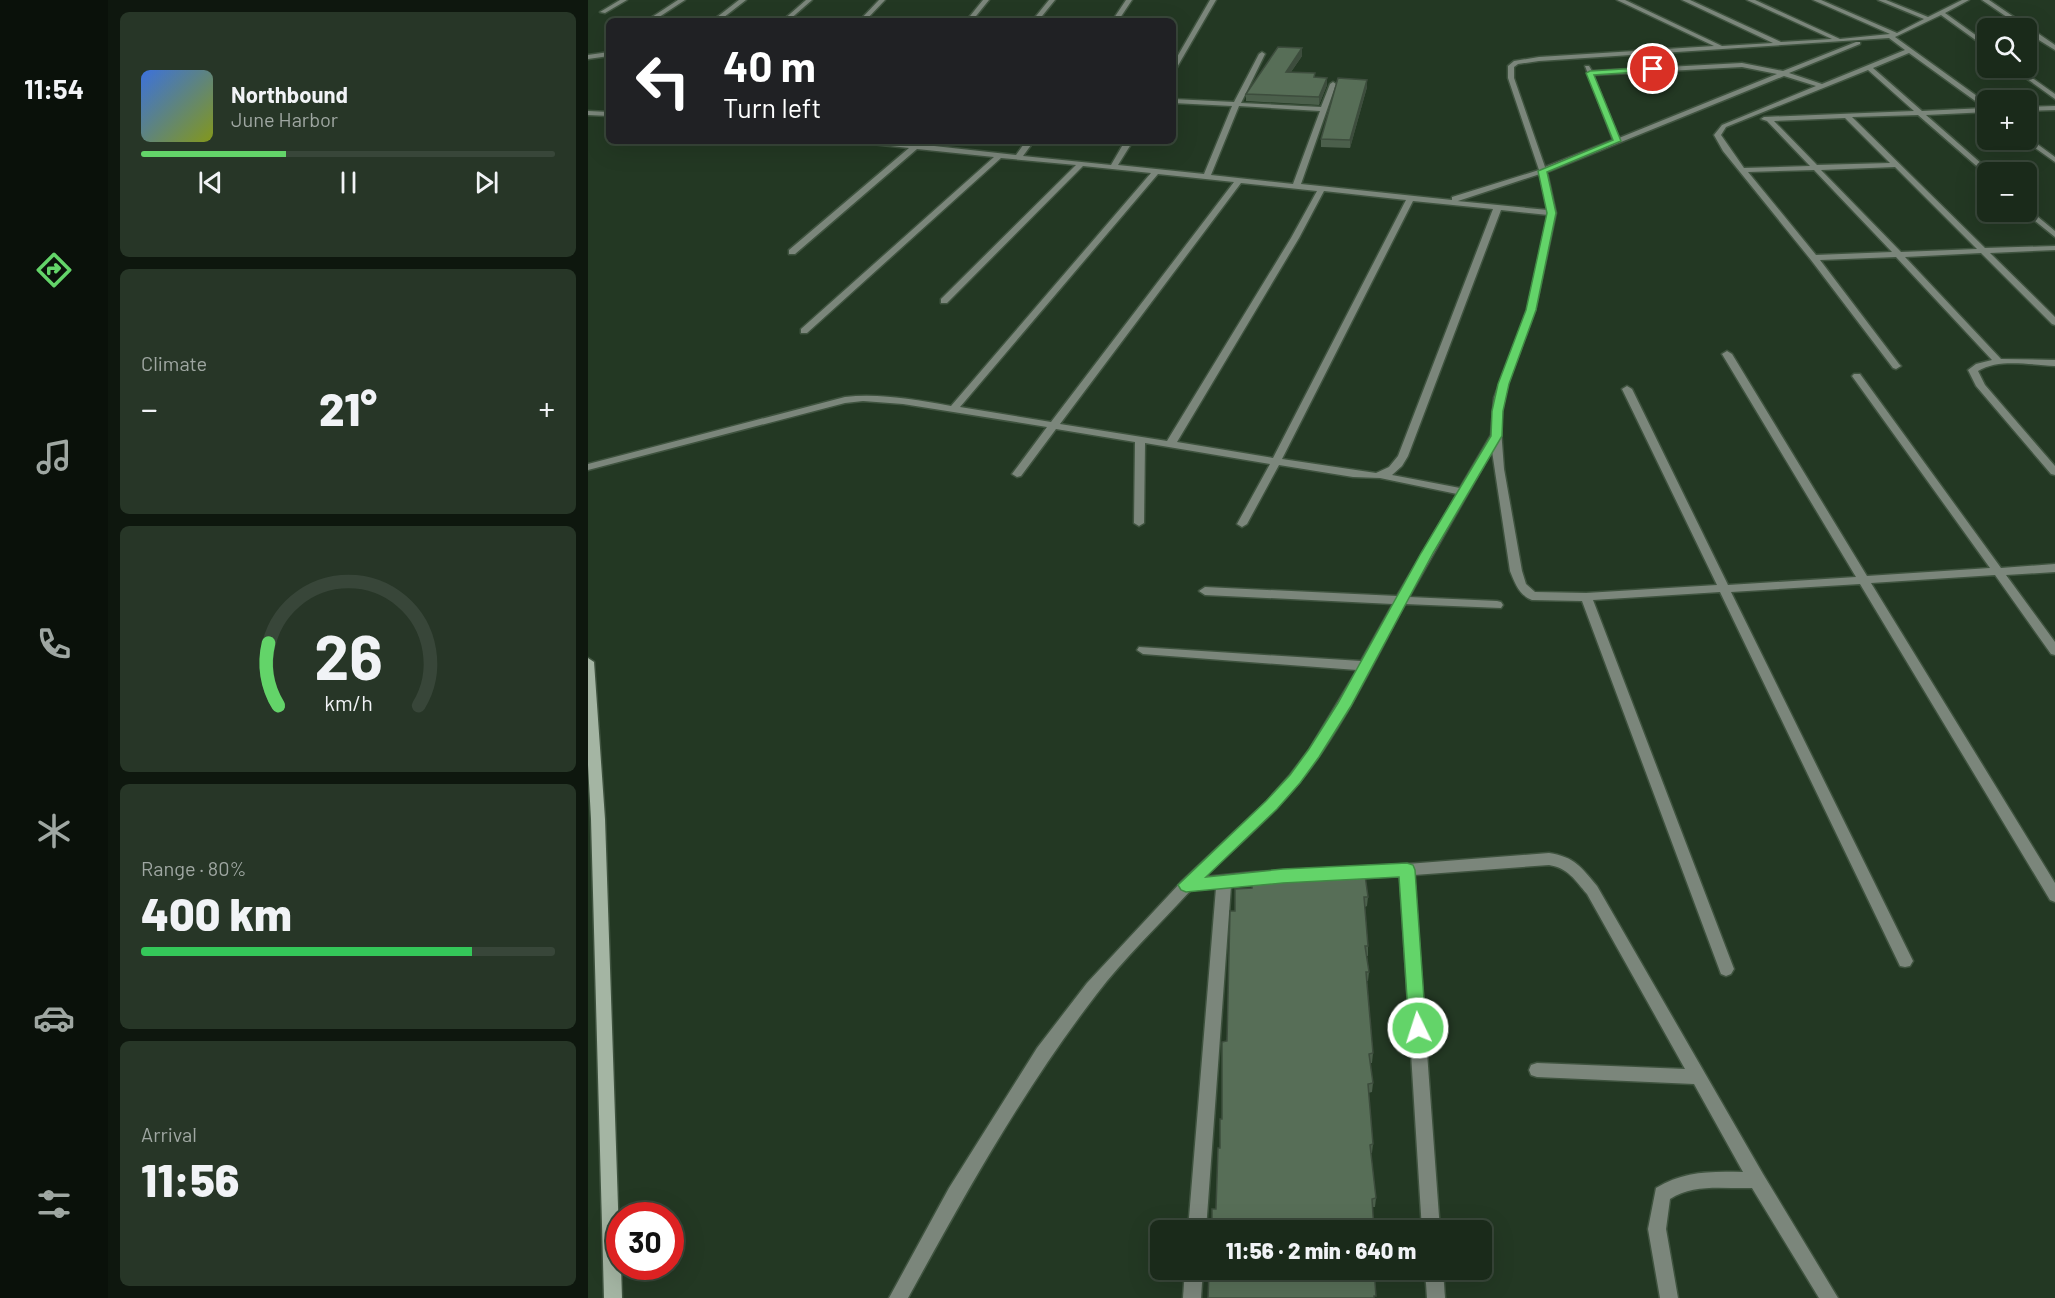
<!DOCTYPE html>
<meta charset="utf-8">
<style>
body{margin:0;font-family:Barlow,sans-serif;background:#273627;color:#f1f3f6;height:100vh;display:flex;flex-direction:column;font-size:22px;white-space:nowrap}
*{box-sizing:border-box;margin:0}
p{font-size:20px;color:#9fa7a2}
.icon{flex:none;width:33px;height:33px;fill:none;stroke:currentColor;stroke-width:2;stroke-linecap:round;stroke-linejoin:round}
.map{position:relative;flex:1;overflow:hidden}
.drawer{display:flex;flex-direction:column;gap:12px;padding:12px;background:#0e170e;width:480px}
.drawer>*{flex:none}
.hud{position:absolute;left:18px;top:18px;width:570px;height:126px;border-radius:9px;box-shadow:0 6px 24px #0002,0 0 0 2px #384639;background:#202124;color:#fff;overflow:hidden}
.controls{position:absolute;left:1389px;top:18px;display:grid;gap:12px}
.controls a{display:grid;place-items:center;width:60px;height:60px;border-radius:9px;background:#1a2a1a;box-shadow:0 6px 24px #0002,0 0 0 2px #384639;font-size:30px}
.speed{position:absolute;left:18px;top:1202px;display:flex;gap:12px;font-size:30px;font-weight:700;text-align:center}
.speed>*{display:grid;place-content:center;width:78px;height:78px;border-radius:50%;background:#1a2a1a;box-shadow:0 6px 24px #0002,0 0 0 2px #384639;line-height:1}
.speed .limit{border:9px solid #d22;background:#fff;color:#111}
.pin{position:absolute;display:grid;place-items:center;width:51px;height:51px;color:#fff;margin:-26px;border:3px solid #fff;border-radius:50%;box-shadow:0 2px 6px #0007}
.me{position:absolute;width:66px;margin:-33px;rotate:356deg;stroke-linejoin:round;filter:drop-shadow(0 0 4px #0008)}
.turn{display:flex;align-items:center;gap:21px;height:126px;padding:0 18px;font-size:27px}
.turn .icon{width:78px;height:78px;stroke-width:2.5}
.turn b{display:block;font-size:42px;line-height:51px}
.big{font-size:45px;font-weight:800;line-height:1.1}
.drawer .card{flex:1;display:flex;flex-direction:column;justify-content:center;gap:9px;min-width:0;padding:0 21px;border-radius:9px;background:#273627}
.drawer .dial{align-items:center;gap:0}
.dial svg{height:156px;overflow:visible;fill:none;stroke:#384639;stroke-width:7;stroke-linecap:round;text-anchor:middle}
.dial text{fill:#f1f3f6;stroke:none}
.song{display:flex;align-items:center;gap:18px}
.cover{width:72px;height:72px;border-radius:9px;background:linear-gradient(135deg,hsl(220 70% 55%),hsl(70 70% 35%))}
.played{height:6px;border-radius:3px;background:linear-gradient(90deg,#63d469 35%,#384639 35%)}
.keys{display:flex;justify-content:space-around;direction:ltr}
.heat{display:flex;justify-content:space-between;align-items:center;font-size:33px;direction:ltr}
.charge{height:9px;border-radius:4px;background:linear-gradient(90deg,#34c759 80%,#384639 0)}
.trip{position:absolute;left:562px;top:1220px;width:342px;height:60px;border-radius:9px;background:#1a2a1a;box-shadow:0 6px 24px #0002,0 0 0 2px #384639;font-weight:800;line-height:60px;text-align:center}
main{display:flex;flex:1;min-height:0}
.tab-bar{display:flex;flex-direction:column;width:108px;justify-content:space-around;align-items:center;background:#0a110a;color:#9fa7a2}
.tab-bar .icon{width:42px;height:42px}
.tab-bar .selected{color:#63d469}
.tab-bar b{font-size:27px;color:#f1f3f6}
.map>svg:first-child{display:block}
.lines{fill:none;stroke-linecap:round;stroke-linejoin:round}
.minor-casing{stroke:#3f533f;stroke-width:3}
.secondary-casing{stroke:#3f533f;stroke-width:3}
.minor{fill:#7b867b;fill-rule:evenodd}
.secondary{fill:#a4b5a3;fill-rule:evenodd}
.wall{fill:#4b5f4b}
.shaded-wall{fill:#3d4d3d}
.building{fill:#576e57;stroke:#3d4d3d;stroke-width:1.5}
.route{fill:#63d469;stroke:#408a44;stroke-width:1.5}
</style>
<main>
<nav class="tab-bar">
<b>11:54</b>
<svg class="icon selected" aria-label="directions" viewBox="0 0 24 24"><path d="M12 3l9 9-9 9-9-9zM9 14v-3h6M13 9l2 2-2 2"/></svg>
<svg class="icon" aria-label="music" viewBox="0 0 24 24"><path d="M9 18V5l10-2v13"/><circle cx="6" cy="18" r="3"/><circle cx="16" cy="16" r="3"/></svg>
<svg class="icon" aria-label="phone" viewBox="0 0 24 24"><path d="M5 4h4l2 5-3 2q2 4 5 5l2-3 5 2v4C11 20 4 13 5 4z"/></svg>
<svg class="icon" aria-label="climate" viewBox="0 0 24 24"><path d="M12 3v18M4 7l16 10M4 17L20 7"/></svg>
<svg class="icon" aria-label="car" viewBox="0 0 24 24"><path d="M5 17H2v-5l4-1 3-4h7l3 4 3 1v5h-3M9 17h6M6 11h13"/><circle cx="7" cy="17" r="2"/><circle cx="17" cy="17" r="2"/></svg>
<svg class="icon" aria-label="filters" viewBox="0 0 24 24"><path d="M4 7h16M4 17h16"/><circle cx="9" cy="7" r="2"/><circle cx="15" cy="17" r="2"/></svg>
</nav>
<section class="drawer">
<div class="card">
<div class="song"><i class="cover"></i><div><b>Northbound</b><p>June Harbor</p></div></div>
<div class="played"></div>
<div class="keys"><svg class="icon" aria-label="previous" viewBox="0 0 24 24"><path d="M18 5L8 12l10 7zM5 5v14"/></svg><svg class="icon" aria-label="pause" viewBox="0 0 24 24"><path d="M8 5v14M16 5v14"/></svg><svg class="icon" aria-label="next" viewBox="0 0 24 24"><path d="M6 5l10 7-10 7zM19 5v14"/></svg></div>
</div>
<div class="card"><p>Climate</p>
<div class="heat"><a>−</a><b class="big">21°</b><a>+</a></div>
</div>
<div class="card dial"><svg viewBox="0 0 100 80">
<path d="M14 69A42 42 0 1 1 86 69"/>
<path d="M14 69A42 42 0 0 1 9 37" stroke="#63d469"/>
<text x="50" y="56" font-size="32" font-weight="700">26</text>
<text x="50" y="72" font-size="11">km/h</text>
</svg></div>
<div class="card"><p>Range · 80%</p><b class="big">400 km</b><div class="charge"></div></div>
<div class="card"><p>Arrival</p><b class="big">11:56</b></div>
</section>
<div class="map">
<svg width="1467" height="1298" viewBox="0 0 1467 1298">
<rect width="100%" height="100%" fill="#233823"/>
<g class="lines">
<g class="minor-casing">
<g id="minor">
<polygon points="32,0 39,0 17,13 12,12"/>
<polygon points="90,0 97,0 65,21 58,21"/>
<polygon points="151,0 158,0 131,21 124,21"/>
<polygon points="218,0 224,0 200,21 194,21"/>
<polygon points="291,0 297,0 277,21 271,21"/>
<polygon points="395,0 401,0 384,21 378,21"/>
<polygon points="461,0 467,0 450,21 444,21"/>
<polygon points="538,0 544,0 530,21 524,21"/>
<polygon points="622,0 628,0 588,69 585,71 585,64"/>
<path d="M 1029,0 L 1037,0 L 1134,46 L 1185,43 L 1094,0 L 1102,0 L 1193,42 L 1244,39 L 1159,0 L 1167,0 L 1252,39 L 1302,34 L 1225,0 L 1233,0 L 1309,33 L 1336,19 L 1290,0 L 1298,0 L 1340,17 L 1374,0 L 1381,0 L 1357,13 L 1400,44 L 1400,49 L 1353,15 L 1307,37 L 1400,104 L 1400,112 L 1338,115 L 1403,172 L 1400,172 L 1400,176 L 1330,115 L 1264,117 L 1397,248 L 1467,246 L 1467,250 L 1402,253 L 1467,317 L 1467,325 L 1464,324 L 1393,253 L 1317,257 L 1413,359 L 1467,360 L 1467,366 C 1443,365 1411,358 1390,371 L 1397,385 L 1467,466 L 1467,475 L 1463,474 L 1388,386 L 1380,370 L 1388,364 L 1404,360 L 1308,257 L 1232,260 L 1311,364 L 1313,366 L 1308,369 L 1305,368 L 1223,260 L 1135,151 L 1126,135 L 1134,125 L 1228,86 L 1196,76 L 959,172 L 968,213 L 947,311 L 919,386 L 914,411 L 913,429 L 916,469 L 934,571 L 938,584 L 947,592 L 998,593 L 1129,585 L 1034,389 L 1039,386 L 1044,389 L 1140,585 L 1268,577 L 1134,354 L 1139,351 L 1144,354 L 1279,576 L 1402,568 L 1264,376 L 1266,374 L 1272,374 L 1413,568 L 1467,564 L 1467,572 L 1418,575 L 1467,642 L 1467,655 L 1463,654 L 1407,575 L 1283,583 L 1467,883 L 1467,902 L 1462,900 L 1272,584 L 1143,592 L 1325,961 L 1322,966 L 1317,967 L 1312,966 L 1132,592 L 1005,600 L 1146,969 L 1143,974 L 1138,976 L 1133,974 L 994,601 L 944,600 C 931,595 927,583 922,571 L 904,451 L 821,597 L 909,601 L 913,602 L 915,605 L 913,608 L 817,604 C 785,663 753,732 710,784 C 682,818 648,847 616,877 L 666,872 L 819,864 L 961,853 C 987,857 993,867 1009,886 L 1175,1174 L 1250,1298 L 1231,1298 L 1164,1188 C 1137,1189 1106,1183 1082,1199 L 1078,1229 L 1090,1298 L 1072,1298 L 1060,1229 L 1068,1188 C 1095,1171 1124,1171 1155,1172 L 1106,1084 L 949,1077 L 943,1075 L 941,1070 L 943,1065 L 949,1063 L 1097,1069 L 999,894 C 987,880 980,868 961,865 L 826,875 L 852,1230 L 834,1230 L 812,876 L 643,886 L 618,1230 L 600,1230 L 628,888 L 603,890 C 572,924 535,959 508,995 C 435,1090 377,1194 320,1298 L 301,1298 L 361,1188 L 449,1048 L 499,983 L 594,881 L 679,801 L 702,775 L 721,750 L 769,670 L 555,654 L 549,650 L 551,647 L 773,661 L 805,604 L 617,595 L 611,591 L 617,587 L 809,596 L 869,494 L 792,478 L 765,477 L 691,465 L 659,524 L 654,527 L 649,524 L 682,464 L 557,443 L 556,523 L 551,526 L 546,523 L 547,442 L 468,429 L 433,476 L 429,477 L 424,474 L 459,427 L 315,404 L 275,401 L 257,403 L 0,470 L 0,464 L 257,397 C 292,393 328,400 363,406 L 563,173 L 495,166 L 359,303 L 353,303 L 353,299 L 488,165 L 413,158 L 219,333 L 213,333 L 213,329 L 406,157 L 329,149 L 207,254 L 201,254 L 201,250 L 321,148 L 275,143 L 271,141 L 328,144 L 428,155 L 438,141 L 446,141 L 435,156 L 523,165 L 537,141 L 545,141 L 530,165 L 616,174 L 644,106 L 585,103 L 585,99 L 646,102 L 671,54 L 674,52 L 677,54 L 653,103 L 733,107 L 742,84 L 745,82 L 748,84 L 713,184 L 864,200 L 864,197 L 951,170 L 920,78 L 920,66 L 926,61 L 951,57 L 1126,46 ZM 1301,38 L 1317,50 L 1234,84 L 1201,73 L 1272,44 L 1272,42 L 1268,42 L 1195,71 L 1154,63 L 1004,71 L 1001,66 L 997,66 L 1025,140 L 957,167 L 926,78 L 926,67 L 930,64 L 951,61 ZM 1321,53 L 1397,108 L 1334,111 L 1285,68 ZM 1154,67 L 1189,74 L 1031,138 L 1005,75 ZM 1280,70 L 1326,111 L 1176,117 L 1173,119 L 1179,121 L 1222,166 L 1156,168 L 1133,135 L 1138,127 ZM 651,106 L 732,111 L 705,184 L 623,175 ZM 1257,118 L 1302,163 L 1229,165 L 1186,121 ZM 1307,167 L 1389,249 L 1313,252 L 1233,170 ZM 1226,170 L 1304,252 L 1228,255 L 1160,172 ZM 570,174 L 646,182 L 463,422 L 372,407 ZM 952,174 L 960,210 L 869,201 L 870,201 ZM 653,183 L 729,191 L 703,238 L 579,441 L 472,424 ZM 736,191 L 818,200 L 685,458 L 589,442 L 711,238 ZM 825,201 L 905,209 L 810,456 L 801,467 L 788,473 L 694,459 ZM 913,210 L 960,215 L 939,311 L 906,398 L 903,435 L 872,488 L 804,475 L 814,466 L 820,456 Z"/>
<polygon points="1394,0 1401,0 1467,45 1467,50 1438,32 1438,28 1435,28"/>
<polygon points="21,52 21,56 0,59 0,55"/>
<polygon points="1424,68 1430,68 1467,94 1467,99"/>
<polygon points="1467,106 1467,110 1438,111 1438,107"/>
<polygon points="0,111 21,112 21,116 0,115"/>
<polygon points="1438,136 1467,157 1467,162 1436,140 1438,140"/>
<polygon points="1438,207 1467,231 1467,237 1436,212 1438,212"/>
<polygon points="597,1269 615,1269 613,1298 595,1298"/>
<polygon points="837,1269 855,1269 857,1298 839,1298"/>
</g>
</g>
<g class="secondary-casing">
<polygon id="secondary" points="0,658 6,662 17,819 32,1266 33,1266 34,1298 16,1298 3,819 0,765"/>
</g>
<use href="#minor" class="minor"/>
<use href="#secondary" class="secondary"/>
</g>
<g class="wall">
<polygon points="714,48 714,56 703,72 727,77 739,85 731,105 658,101 658,94"/>
<polygon points="779,80 779,87 762,148 733,147 733,139"/>
<polygon points="718,879 780,897 779,906 777,907 780,946 780,956 779,956 781,972 780,981 779,981 785,1053 784,1063 782,1063 785,1083 784,1092 780,1093 785,1144 784,1153 783,1153 788,1198 787,1207 628,1209 647,911 664,888"/>
</g>
<g class="shaded-wall">
<polygon points="714,48 714,56 698,79 698,72"/>
<polygon points="739,78 739,85 731,105 731,97"/>
<polygon points="779,80 779,87 762,148 762,140"/>
</g>
<g class="building">
<polygon points="690,47 714,48 698,72 727,73 726,77 739,78 731,97 658,94"/>
<polygon points="750,78 779,80 762,140 733,139"/>
<polygon points="777,875 780,897 776,897 780,946 777,946 781,972 778,972 785,1053 781,1054 785,1083 780,1084 785,1144 782,1145 788,1198 784,1199 786,1230 624,1230 624,1209 628,1209 630,1148 632,1148 632,1119 634,1119 634,1042 639,1041 642,911 647,911 647,889 664,888 664,878 718,876 718,879"/>
<polygon points="624,1269 786,1269 788,1296 786,1296 786,1298 620,1298 621,1272 624,1272"/>
</g>
<polygon class="route" points="1067,67 1065,71 1006,75 1033,141 959,172 968,213 948,310 921,384 915,411 914,436 845,553 763,706 731,757 712,783 689,809 618,877 695,869 819,863 825,865 827,870 838,1028 836,1033 830,1035 823,1033 821,1028 811,877 695,883 598,892 593,890 590,885 678,801 702,775 721,749 750,703 833,553 903,436 904,411 910,384 938,310 959,213 950,171 1025,140 998,73 1002,71"/>
</svg>
<div class="controls">
<a><svg class="icon" aria-label="search" viewBox="0 0 24 24"><circle cx="10" cy="10" r="6"/><path d="M15 15l6 6"/></svg></a>
<a>+</a>
<a>−</a>
</div>
<div class="speed"><div class="limit">30</div></div>
<div class="pin" style="left:1065px;top:69px;background:#d93025"><svg class="icon" aria-label="arrive" viewBox="0 0 24 24"><path d="M6 21V4h12l-3 4 3 4H6"/></svg></div>
<svg class="me" style="left:830px;top:1028px" viewBox="-20 -20 40 40"><circle r="17" fill="#63d469" stroke="#fff" stroke-width="3"/><path d="M0-11L8 9 0 5-8 9z" fill="#fff"/></svg>
<div class="trip">11:56 · 2 min · 640 m</div>
<div class="hud">
<div class="turn"><svg class="icon" aria-label="left" viewBox="0 0 24 24"><path d="M17 20v-9H6M10 6l-5 5 5 5"/></svg><div><b>40 m</b>Turn left</div></div>
</div>
</div>
</main>
